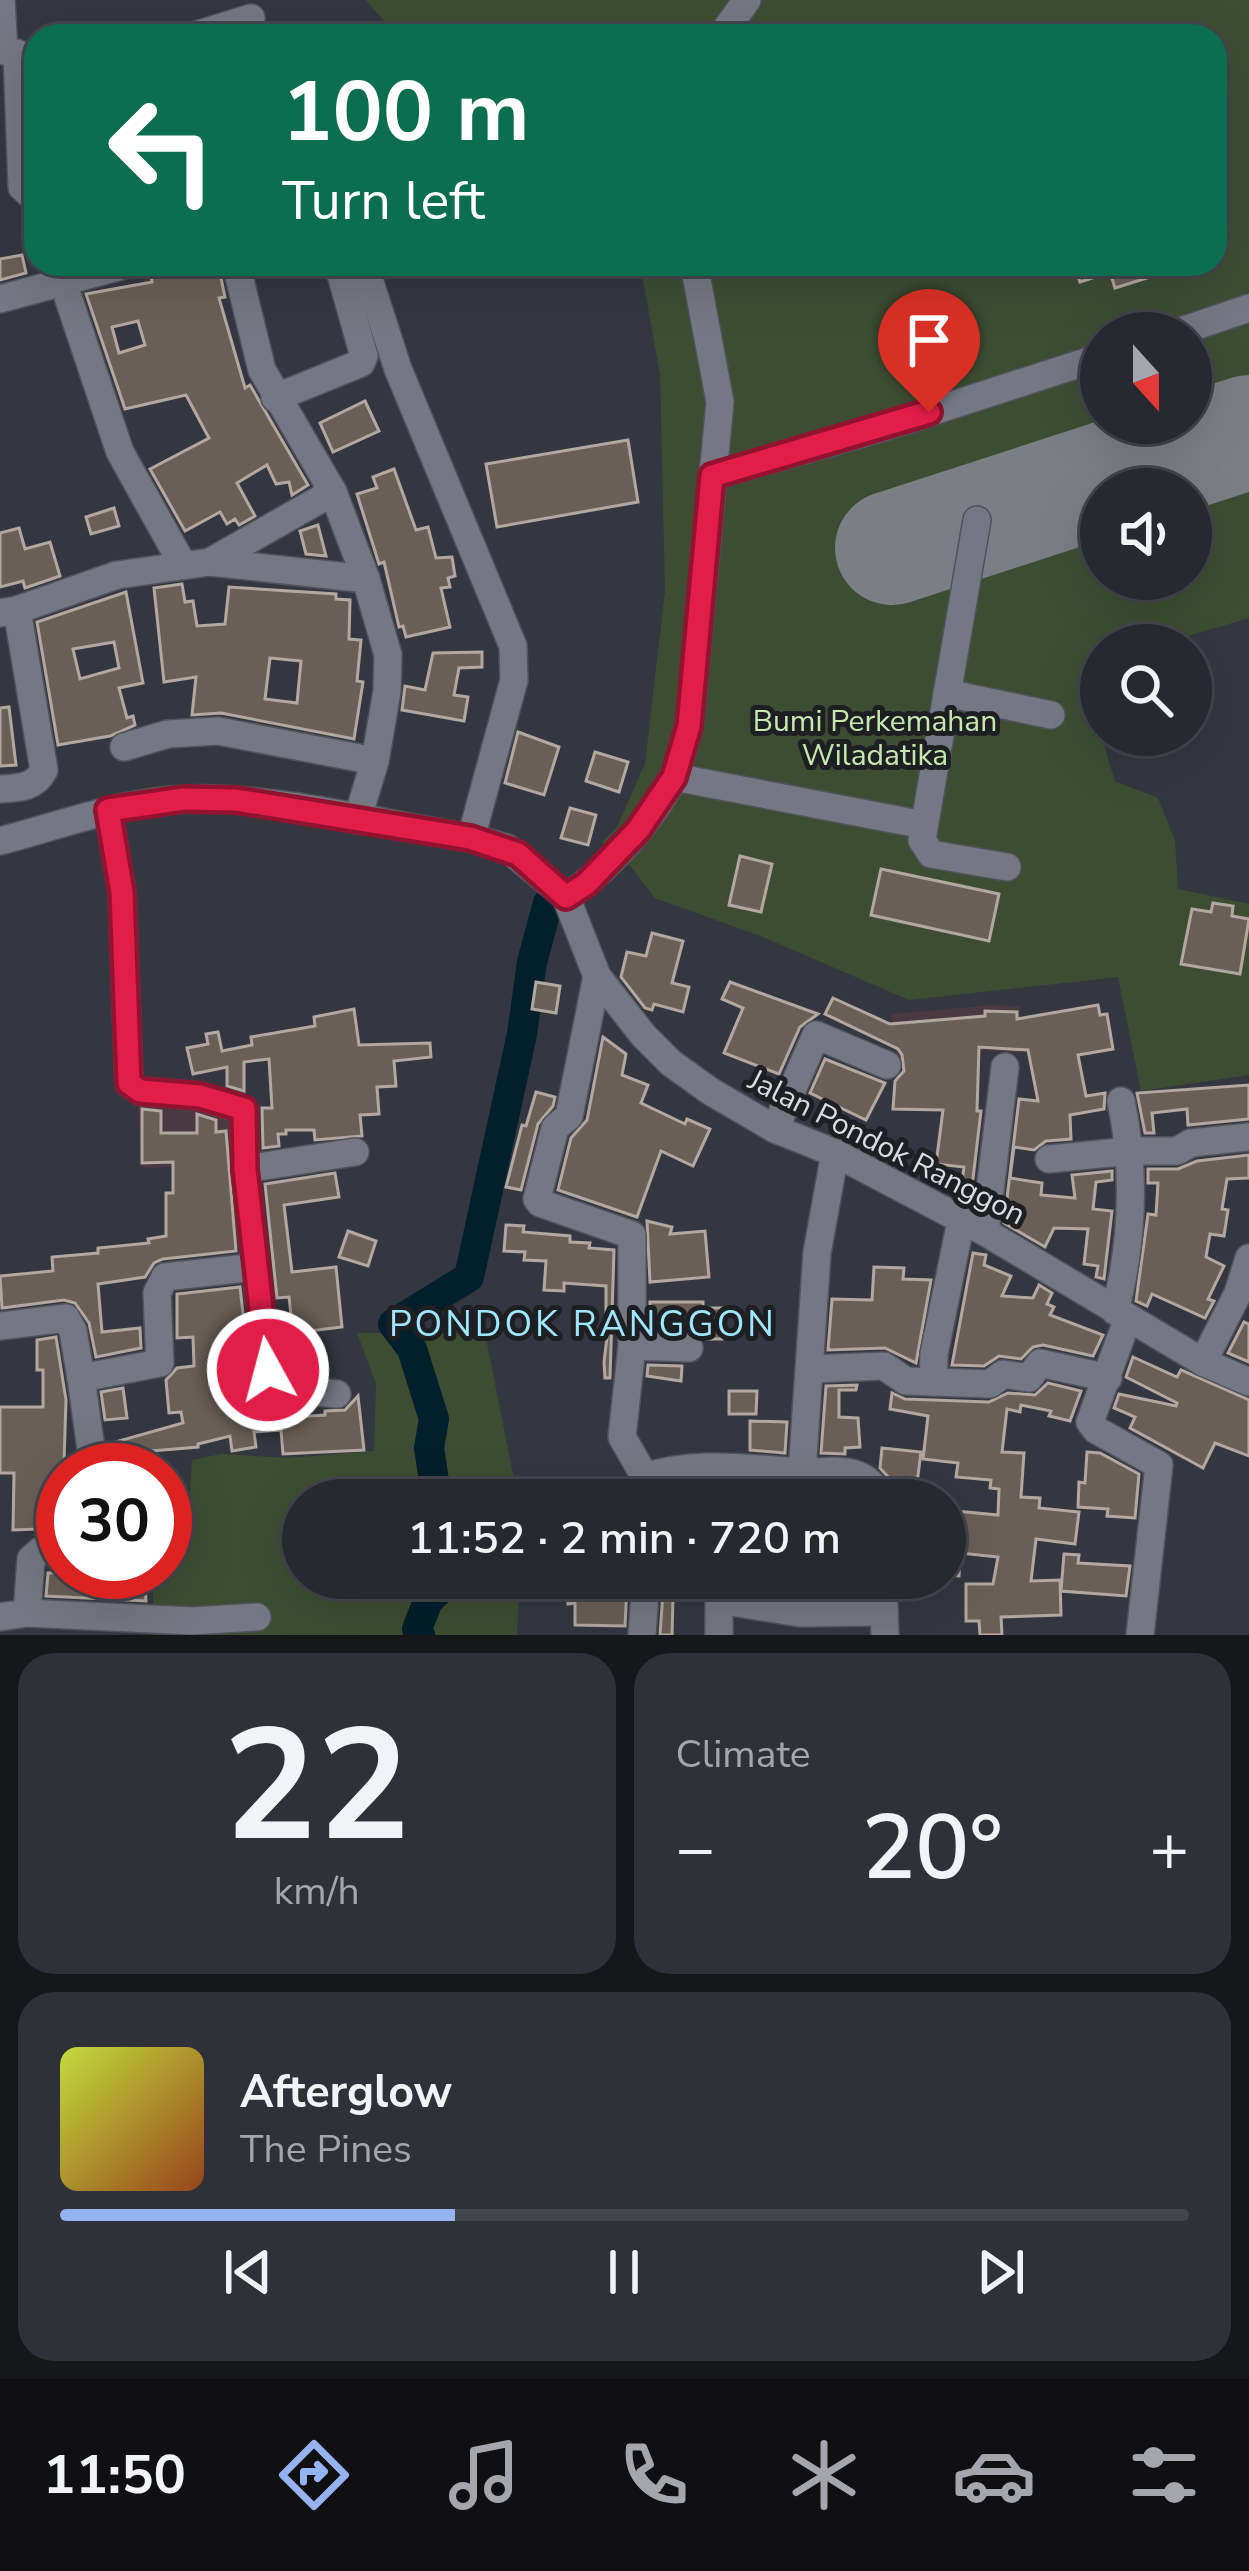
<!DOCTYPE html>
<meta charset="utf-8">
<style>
body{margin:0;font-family:"Nunito Sans",sans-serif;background:#303138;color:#f1f3f6;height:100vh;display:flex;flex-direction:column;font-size:45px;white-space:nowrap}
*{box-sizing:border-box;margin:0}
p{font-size:39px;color:#a5a6ab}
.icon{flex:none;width:66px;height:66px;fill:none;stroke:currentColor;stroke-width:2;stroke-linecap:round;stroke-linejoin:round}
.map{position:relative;height:1635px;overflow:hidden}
.sheet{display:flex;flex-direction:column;gap:18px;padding:18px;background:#16171a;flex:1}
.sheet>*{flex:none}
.banner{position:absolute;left:24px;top:24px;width:1203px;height:252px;border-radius:36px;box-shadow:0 12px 48px #0002,0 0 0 3px #44454c;background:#0b6e4f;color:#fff;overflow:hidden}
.needle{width:78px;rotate:159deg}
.tools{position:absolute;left:1080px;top:312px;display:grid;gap:24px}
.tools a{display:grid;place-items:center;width:132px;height:132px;border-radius:50%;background:#282930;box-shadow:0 12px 48px #0002,0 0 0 3px #44454c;font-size:60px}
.speed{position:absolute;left:36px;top:1443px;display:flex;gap:24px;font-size:60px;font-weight:700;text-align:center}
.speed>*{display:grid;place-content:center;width:156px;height:156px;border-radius:50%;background:#282930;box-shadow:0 12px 48px #0002,0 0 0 3px #44454c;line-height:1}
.speed .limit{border:18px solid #d22;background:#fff;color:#111}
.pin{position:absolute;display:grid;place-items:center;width:102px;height:102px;color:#fff;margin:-123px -51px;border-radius:50% 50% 50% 0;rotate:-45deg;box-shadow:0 0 12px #0007}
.pin .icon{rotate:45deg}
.me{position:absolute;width:132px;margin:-66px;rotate:353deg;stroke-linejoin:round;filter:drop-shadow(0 0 9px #0008)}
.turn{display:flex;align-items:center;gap:42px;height:252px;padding:0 60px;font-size:54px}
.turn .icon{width:156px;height:156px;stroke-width:2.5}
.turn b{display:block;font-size:84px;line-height:102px}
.big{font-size:90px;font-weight:600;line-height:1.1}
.sheet .card{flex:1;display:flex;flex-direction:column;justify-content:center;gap:18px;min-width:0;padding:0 42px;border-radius:36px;background:#303138}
.sheet .dial{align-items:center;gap:0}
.dial b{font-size:156px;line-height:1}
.song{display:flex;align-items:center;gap:36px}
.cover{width:144px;height:144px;border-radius:18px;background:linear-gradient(135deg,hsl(70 70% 55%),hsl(20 70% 35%))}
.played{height:12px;border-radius:6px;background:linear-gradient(90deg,#95b2f1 35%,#44454c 35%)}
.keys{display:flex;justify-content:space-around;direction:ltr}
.heat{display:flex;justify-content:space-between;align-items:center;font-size:66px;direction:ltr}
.sheet .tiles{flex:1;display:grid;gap:18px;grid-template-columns:1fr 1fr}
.card:last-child{grid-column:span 2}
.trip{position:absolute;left:282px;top:1479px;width:684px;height:120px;border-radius:60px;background:#282930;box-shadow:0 12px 48px #0002,0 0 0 3px #44454c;font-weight:600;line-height:120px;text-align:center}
.tab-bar{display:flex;height:192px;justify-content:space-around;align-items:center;background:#101013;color:#a5a6ab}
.tab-bar .icon{width:84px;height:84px}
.tab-bar .on{color:#95b2f1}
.tab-bar b{font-size:54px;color:#f1f3f6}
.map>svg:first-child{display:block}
.education{fill:#4b3942}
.green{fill:#3e4d32;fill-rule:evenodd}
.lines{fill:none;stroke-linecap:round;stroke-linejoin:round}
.river{stroke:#011f2c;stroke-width:30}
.runway{stroke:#7c7e86;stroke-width:114}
.building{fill:#695f59;stroke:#b2a8a1;stroke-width:3;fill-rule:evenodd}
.minor-casing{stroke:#51535b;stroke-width:30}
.minor{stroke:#757882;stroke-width:27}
.route-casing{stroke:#92132f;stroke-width:30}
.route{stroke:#e11d48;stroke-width:21}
.labels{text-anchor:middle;stroke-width:10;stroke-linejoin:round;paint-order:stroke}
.park-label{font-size:30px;fill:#c7e7ad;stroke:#1e1f23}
.street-label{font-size:30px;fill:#dbdce2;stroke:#1e1f23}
.quarter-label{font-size:36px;letter-spacing:3px;fill:#9ce6fe;stroke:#1e1f23}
</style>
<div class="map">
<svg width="1249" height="1635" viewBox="0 0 1249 1635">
<rect width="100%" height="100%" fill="#353740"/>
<g class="education">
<polygon points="993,1005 1020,1007 1021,1053 975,1050 896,1058 892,1014"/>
<polygon points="186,1103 241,1114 241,1164 142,1168 138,1104"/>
</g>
<g class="green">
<path d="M 366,0 L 1249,0 L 1249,618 L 1158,645 L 1101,645 L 1101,661 L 1091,665 L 1101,735 L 1115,781 L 1158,798 L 1175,841 L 1178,889 L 1249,904 L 1249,1075 L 1141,1091 L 1118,977 L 909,1000 L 763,937 L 655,898 L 632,868 L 602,842 L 617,827 L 645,764 L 665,591 L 660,374 L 640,264 L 1215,264 L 1215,36 L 397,36 ZM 1101,333 L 1191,333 L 1191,423 L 1101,423 ZM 1101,489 L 1191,489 L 1191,579 L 1101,579 Z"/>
<polygon points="357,1333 485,1333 518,1500 303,1500 303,1578 520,1578 517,1635 152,1635 154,1572 165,1572 165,1532 188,1525 192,1460 221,1454 288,1458 374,1451 376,1384"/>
</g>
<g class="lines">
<g class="river">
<polyline points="437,1500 429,1448 434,1419 412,1349 393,1324 469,1277 522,1034 532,962 548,903"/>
<polyline points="420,1635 417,1629 428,1601 452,1578"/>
</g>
<polyline class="runway" points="892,548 1249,432"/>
</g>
<g class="building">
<polygon points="22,255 26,273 0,280 0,259"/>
<path d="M 160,264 L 175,264 L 177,273 L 218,264 L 225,297 L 219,298 L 245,388 L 250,385 L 308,485 L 292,495 L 289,482 L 276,484 L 267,465 L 237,483 L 255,516 L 239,525 L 235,519 L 227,524 L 220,512 L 185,531 L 150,469 L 209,438 L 186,395 L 125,409 L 86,294 L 152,282 L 149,267 ZM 138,321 L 145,345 L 119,353 L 112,327 Z"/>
<polygon points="1074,264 1146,264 1150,277 1115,288 1110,272 1080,282"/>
<polygon points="365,401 379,431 333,452 320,423"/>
<polygon points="628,440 638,502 497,527 486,464"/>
<polygon points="394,469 416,530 428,527 436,558 452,557 455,576 448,578 450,587 441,588 450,627 406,637 403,626 399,627 384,562 379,564 357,494 377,488 373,477"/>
<polygon points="114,508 119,526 91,534 86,517"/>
<polygon points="318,525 326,556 306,554 300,531"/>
<polygon points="19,528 25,549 50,542 60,576 25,588 23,581 0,587 0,533"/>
<path d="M 182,584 L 185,602 L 193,601 L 197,626 L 225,624 L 229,587 L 336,594 L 336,599 L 350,600 L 349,639 L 361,640 L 357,681 L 363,682 L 354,739 L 221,713 L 192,715 L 196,677 L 164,682 L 154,588 ZM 270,658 L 301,661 L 297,703 L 265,699 Z"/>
<path d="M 126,592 L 143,683 L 119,688 L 127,718 L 133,716 L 135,725 L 110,736 L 58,745 L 37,622 ZM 114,642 L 119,668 L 80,679 L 73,649 Z"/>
<polygon points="482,652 482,667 459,668 454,695 468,697 464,721 402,710 405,686 425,690 433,653"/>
<polygon points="9,707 16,765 0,766 0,708"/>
<polygon points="518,732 559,747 544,795 505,783"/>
<polygon points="595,752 628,762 619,792 586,781"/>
<polygon points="570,808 596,815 588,845 561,838"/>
<polygon points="740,856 772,864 761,912 729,905"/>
<polygon points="881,869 999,894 989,941 871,915"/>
<polygon points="1213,903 1233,906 1232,916 1249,919 1240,974 1181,964 1192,909 1211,912"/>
<polygon points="652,933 683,941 672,983 689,987 683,1012 654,1004 652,1010 645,1008 621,977 627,952 646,956"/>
<polygon points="536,982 560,986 556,1013 532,1009"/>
<polygon points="730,982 818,1014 800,1027 779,1074 724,1053 743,1008 722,999"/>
<polygon points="833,998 890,1024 985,1016 985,1011 1017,1012 1017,1019 1098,1005 1100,1015 1107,1014 1113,1049 1078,1055 1086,1096 1105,1093 1104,1109 1070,1115 1071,1139 1046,1141 1034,1150 1014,1147 1010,1178 1042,1183 1041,1195 1075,1198 1072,1175 1112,1171 1112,1180 1096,1182 1093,1209 1112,1211 1104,1279 1096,1277 1098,1266 1084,1264 1088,1229 1054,1228 1045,1247 1004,1223 1019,1099 1038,1101 1028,1050 979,1047 977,1111 981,1111 970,1204 960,1198 964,1167 936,1164 943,1110 893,1109 895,1081 904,1071 902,1055 898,1049 825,1014"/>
<polygon points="354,1009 359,1045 430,1043 431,1057 394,1061 396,1086 377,1087 379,1114 360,1115 362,1136 315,1140 314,1130 286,1130 286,1134 278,1134 279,1146 263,1148 262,1108 272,1108 269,1059 244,1062 244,1091 227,1086 227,1067 193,1074 187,1048 208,1044 206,1034 218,1032 222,1051 252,1045 251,1037 315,1026 314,1017"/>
<polygon points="603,1037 626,1054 622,1075 648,1085 641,1103 685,1124 687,1119 710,1129 693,1166 661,1151 637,1217 558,1190 571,1138 587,1120"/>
<polygon points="825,1059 885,1083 866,1120 810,1093"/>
<polygon points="1249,1085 1249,1119 1188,1125 1187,1109 1152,1113 1154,1133 1145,1133 1137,1093"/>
<polygon points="536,1092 555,1097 553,1106 538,1124 521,1190 506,1187 522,1125 526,1126"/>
<polygon points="142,1109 161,1111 161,1133 197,1133 197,1114 216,1120 216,1132 226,1131 236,1251 163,1259 154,1263 145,1277 98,1284 102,1332 140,1328 141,1348 96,1357 89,1323 75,1303 64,1300 2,1308 0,1276 53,1271 52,1257 98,1253 98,1248 149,1243 148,1239 166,1236 166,1193 173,1193 173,1162 142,1163"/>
<polygon points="1249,1155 1249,1178 1227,1179 1222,1209 1228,1210 1224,1236 1210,1234 1206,1257 1224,1266 1208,1299 1214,1301 1205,1318 1152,1294 1147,1306 1136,1301 1148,1214 1156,1215 1158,1183 1148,1183 1148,1169 1178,1169 1197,1161"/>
<polygon points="335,1173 339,1197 284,1205 292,1272 336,1267 342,1327 293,1333 289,1297 277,1298 265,1184"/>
<polygon points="647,1221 672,1227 670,1234 705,1231 709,1277 650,1282"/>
<polygon points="506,1225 524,1226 523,1232 570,1236 570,1242 590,1243 589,1248 614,1250 610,1378 605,1378 604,1362 610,1312 606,1312 606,1286 564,1283 564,1291 544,1290 546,1261 524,1260 525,1252 504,1251"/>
<polygon points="348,1231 376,1241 368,1266 339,1257"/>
<polygon points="973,1253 986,1255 984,1265 1011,1276 1002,1296 1033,1298 1039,1285 1052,1293 1047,1304 1054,1307 1050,1315 1103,1335 1093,1356 1043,1345 1033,1347 1021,1359 999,1356 984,1366 952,1365"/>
<polygon points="874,1267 904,1268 903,1279 931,1280 916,1363 885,1348 828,1350 832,1299 872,1300"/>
<polygon points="240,1287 246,1340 240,1341 241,1369 249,1368 252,1405 274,1403 296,1408 296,1417 325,1415 325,1411 345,1410 358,1396 364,1450 283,1454 281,1430 254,1432 256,1447 232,1451 230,1436 198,1444 198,1447 127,1453 131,1470 112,1470 108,1444 183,1423 181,1412 169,1413 166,1380 177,1368 194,1366 193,1337 177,1338 177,1294"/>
<polygon points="650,1302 703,1302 703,1308 722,1308 722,1339 704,1339 690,1330 650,1329"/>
<polygon points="1244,1322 1249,1324 1249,1362 1228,1353"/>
<polygon points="56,1337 66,1400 63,1493 40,1494 39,1529 13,1530 14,1473 0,1473 0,1407 43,1407 43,1370 37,1370 37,1340"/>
<polygon points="1133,1357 1177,1377 1181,1370 1249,1400 1249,1456 1215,1443 1203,1468 1130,1428 1135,1417 1114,1408 1119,1394 1176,1406 1177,1403 1126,1377"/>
<polygon points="648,1365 682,1366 681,1381 647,1376"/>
<polygon points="1048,1383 1081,1391 1070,1421 1049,1416 1051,1411 1021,1405 1020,1412 1007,1409 1002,1452 1024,1453 1021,1497 1040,1498 1039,1508 1079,1512 1075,1544 1036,1539 1031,1581 1060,1580 1061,1615 1001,1617 1002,1635 980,1635 979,1621 966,1621 966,1584 993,1584 998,1557 960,1553 959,1576 945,1575 945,1510 998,1515 999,1489 990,1488 991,1480 956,1477 958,1463 923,1459 928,1416 890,1409 892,1393 905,1399 989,1402 1008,1393 1035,1395"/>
<polygon points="857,1385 856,1390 839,1390 839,1417 858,1418 860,1447 845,1448 845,1454 821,1453 826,1386"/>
<polygon points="123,1388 127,1418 105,1420 101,1392"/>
<polygon points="729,1391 757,1391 756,1414 729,1414"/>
<polygon points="750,1421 787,1422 785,1453 750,1450"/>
<polygon points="882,1448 921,1452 917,1483 891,1480 880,1468"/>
<polygon points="1087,1452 1100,1453 1139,1474 1135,1518 1107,1516 1108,1509 1078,1507 1079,1482 1085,1483"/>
<polygon points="704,1485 728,1485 729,1500 675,1500 675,1488"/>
<polygon points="1064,1554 1079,1555 1078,1563 1130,1566 1126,1596 1061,1591"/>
<polygon points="81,1572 81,1584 145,1584 146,1601 46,1596 48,1573"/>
<polygon points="664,1578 670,1578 673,1598 672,1635 660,1635"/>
<polygon points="620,1580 621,1586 627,1586 625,1626 575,1625 575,1603 568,1604 567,1589 581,1589 581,1581"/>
</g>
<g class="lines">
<g class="minor-casing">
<g id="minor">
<polyline points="1,0 4,51"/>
<polyline points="193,36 251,18"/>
<polyline points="721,36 747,0"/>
<polyline points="17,53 22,187 36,200"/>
<polyline points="128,264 63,282 120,452 183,565"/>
<polyline points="236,264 262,370 333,492 366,579 388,655 387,691 375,761 357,820"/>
<polyline points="364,264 398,369 513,646 514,680 471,838"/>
<polyline points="0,299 63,282"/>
<polyline points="1175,333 1249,308"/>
<polyline points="275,398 361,363 364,356 338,264"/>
<polyline points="712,476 884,427 1101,357"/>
<polyline points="977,520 922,840 931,854 1007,867"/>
<polyline points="210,562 333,492"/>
<polyline points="0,613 17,610 117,575 210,562 366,579"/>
<polyline points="947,693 1051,715"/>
<polyline points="124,747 168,734 218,731 375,761"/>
<polyline points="674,777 924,825"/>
<path d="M 0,789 C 18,788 35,788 44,770 L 17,610"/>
<polyline points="108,810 122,892 129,1083 140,1091 200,1096 244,1110 245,1169 267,1369 285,1389 337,1394"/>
<path d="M 0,841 C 62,825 123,801 188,799 C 277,796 382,824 471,838 L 507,848 L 566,897 L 597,976 L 643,1035 L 671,1063 L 710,1091 L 775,1129 L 835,1153 L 985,1232 L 1203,1362 L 1249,1382"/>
<path d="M 566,897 C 605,872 657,817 675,773 C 681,758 684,742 689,726 L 720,402 L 694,264"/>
<polyline points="597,976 569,1116 555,1128 537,1199 540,1203 632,1235 632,1346 622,1437 645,1477"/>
<polyline points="775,1129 816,1035 887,1065"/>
<path d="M 835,1153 L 817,1253 L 802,1472 C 834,1472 867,1464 881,1500"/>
<polyline points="1049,1159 1131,1151 1177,1151 1191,1143 1249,1137"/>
<polyline points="245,1169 355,1152"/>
<polyline points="985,1232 1005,1067"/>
<path d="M 1115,1311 C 1133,1241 1136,1172 1121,1101"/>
<polyline points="1131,1321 1125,1326 1090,1422 1096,1430 1159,1465 1140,1635"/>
<polyline points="0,1326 66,1318 73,1331 81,1378"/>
<polyline points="632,1346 689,1348"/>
<polyline points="1203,1362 1238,1293 1249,1258"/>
<polyline points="811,1369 884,1366 906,1381 990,1384 1003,1374 1029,1378 1040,1363 1108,1378"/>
<polyline points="933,1382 934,1354 961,1221"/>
<polyline points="94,1470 81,1378 160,1363 157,1293 165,1277 256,1267"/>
<path d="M 643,1500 L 645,1477 C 697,1460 748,1469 802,1472"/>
<polyline points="883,1578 885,1635"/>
<polyline points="27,1613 192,1621 257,1617"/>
<polyline points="0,1617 27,1613 31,1559 40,1551 63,1542"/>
<polyline points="642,1635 646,1578"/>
<polyline points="719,1635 719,1600 800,1613 884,1612"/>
</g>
</g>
<use href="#minor" class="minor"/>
</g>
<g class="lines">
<g class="route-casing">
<polyline id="route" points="268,1370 245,1169 244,1109 200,1096 140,1091 129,1083 122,892 108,810 184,799 236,800 470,838 518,854 566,897 586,884 638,830 674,777 689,726 712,476 929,412"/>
</g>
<use href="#route" class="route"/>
</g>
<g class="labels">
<g class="park-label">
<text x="875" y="731">Bumi Perkemahan<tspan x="875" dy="34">Wiladatika</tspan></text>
</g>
<g class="street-label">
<text transform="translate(887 1147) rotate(27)" y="10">Jalan Pondok Ranggon</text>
</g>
<g class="quarter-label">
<text x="583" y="1336">PONDOK RANGGON</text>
</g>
</g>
</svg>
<div class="tools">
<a><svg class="needle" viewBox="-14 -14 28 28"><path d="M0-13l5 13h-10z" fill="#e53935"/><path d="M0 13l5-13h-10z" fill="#a5a6ab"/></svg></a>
<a><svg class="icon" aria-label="sound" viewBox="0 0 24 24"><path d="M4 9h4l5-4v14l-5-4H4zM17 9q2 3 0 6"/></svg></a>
<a><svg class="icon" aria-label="search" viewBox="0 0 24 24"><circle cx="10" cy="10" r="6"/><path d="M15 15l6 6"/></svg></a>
</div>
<div class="speed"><div class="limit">30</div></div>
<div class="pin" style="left:929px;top:412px;background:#d93025"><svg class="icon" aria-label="arrive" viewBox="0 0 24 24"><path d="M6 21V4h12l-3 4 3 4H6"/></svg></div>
<svg class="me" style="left:268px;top:1370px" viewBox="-20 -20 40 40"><circle r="17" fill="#e11d48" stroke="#fff" stroke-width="3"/><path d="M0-11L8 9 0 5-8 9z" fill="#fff"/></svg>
<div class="trip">11:52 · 2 min · 720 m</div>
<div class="banner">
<div class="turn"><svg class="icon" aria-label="left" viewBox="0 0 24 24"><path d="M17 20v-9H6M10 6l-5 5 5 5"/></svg><div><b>100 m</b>Turn left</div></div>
</div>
</div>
<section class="sheet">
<div class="tiles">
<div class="card dial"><b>22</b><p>km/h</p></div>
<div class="card"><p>Climate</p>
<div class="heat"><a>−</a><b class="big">20°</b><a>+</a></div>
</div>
<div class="card">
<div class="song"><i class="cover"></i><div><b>Afterglow</b><p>The Pines</p></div></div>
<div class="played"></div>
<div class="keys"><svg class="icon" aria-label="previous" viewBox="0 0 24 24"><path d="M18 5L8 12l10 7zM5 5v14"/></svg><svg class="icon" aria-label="pause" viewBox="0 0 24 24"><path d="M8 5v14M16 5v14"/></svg><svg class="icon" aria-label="next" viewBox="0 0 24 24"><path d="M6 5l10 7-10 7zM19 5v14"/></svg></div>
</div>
</div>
</section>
<nav class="tab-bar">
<b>11:50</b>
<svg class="icon on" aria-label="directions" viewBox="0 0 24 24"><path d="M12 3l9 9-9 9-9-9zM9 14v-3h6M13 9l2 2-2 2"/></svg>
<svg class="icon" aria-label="music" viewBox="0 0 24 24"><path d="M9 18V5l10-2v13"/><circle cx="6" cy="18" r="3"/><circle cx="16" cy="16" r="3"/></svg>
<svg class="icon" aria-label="phone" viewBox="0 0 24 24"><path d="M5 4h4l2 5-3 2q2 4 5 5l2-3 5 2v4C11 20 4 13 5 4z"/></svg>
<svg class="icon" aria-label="climate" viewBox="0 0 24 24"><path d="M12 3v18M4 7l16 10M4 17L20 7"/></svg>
<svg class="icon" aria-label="car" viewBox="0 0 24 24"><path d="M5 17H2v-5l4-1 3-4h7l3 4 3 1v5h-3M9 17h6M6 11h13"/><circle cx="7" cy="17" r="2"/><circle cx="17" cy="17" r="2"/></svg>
<svg class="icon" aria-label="filters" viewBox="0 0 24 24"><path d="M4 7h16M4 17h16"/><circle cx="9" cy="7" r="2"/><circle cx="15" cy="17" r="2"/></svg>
</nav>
